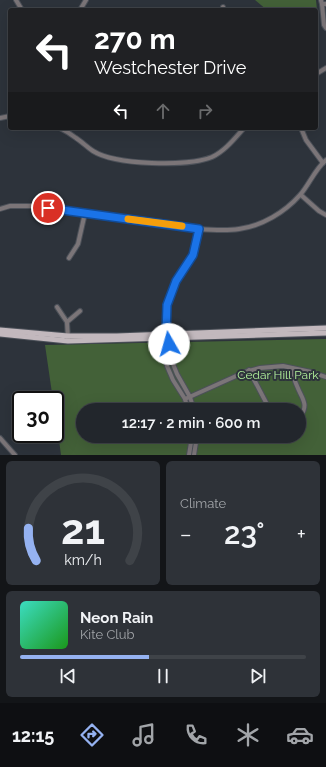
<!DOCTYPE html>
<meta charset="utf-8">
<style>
body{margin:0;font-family:Raleway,sans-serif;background:#2e3238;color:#f1f3f6;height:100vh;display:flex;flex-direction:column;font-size:15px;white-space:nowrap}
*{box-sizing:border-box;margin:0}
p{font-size:13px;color:#a2a5a9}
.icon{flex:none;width:22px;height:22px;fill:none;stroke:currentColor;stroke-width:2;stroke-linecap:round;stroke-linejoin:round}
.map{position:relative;height:455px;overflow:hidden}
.sheet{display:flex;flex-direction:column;gap:6px;padding:6px;background:#131518;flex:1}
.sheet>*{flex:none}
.hud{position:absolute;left:8px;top:8px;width:310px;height:122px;border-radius:4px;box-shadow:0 4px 16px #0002,0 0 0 1px #3f4348;background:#202124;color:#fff;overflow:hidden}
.speed{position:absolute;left:12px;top:391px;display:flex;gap:8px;font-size:20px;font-weight:700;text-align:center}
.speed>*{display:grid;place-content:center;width:52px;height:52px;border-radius:50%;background:#22262c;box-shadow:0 4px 16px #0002,0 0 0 1px #3f4348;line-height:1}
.speed .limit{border:2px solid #111;border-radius:6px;background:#fff;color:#111}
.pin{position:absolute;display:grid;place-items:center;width:34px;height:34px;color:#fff;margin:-17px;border:2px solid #fff;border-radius:50%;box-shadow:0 1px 4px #0007}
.me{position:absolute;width:44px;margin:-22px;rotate:353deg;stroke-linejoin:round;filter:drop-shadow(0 0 3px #0008)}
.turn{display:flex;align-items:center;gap:14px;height:84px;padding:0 20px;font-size:18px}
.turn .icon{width:52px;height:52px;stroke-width:2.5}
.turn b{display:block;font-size:28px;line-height:34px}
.lanes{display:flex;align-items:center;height:38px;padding:0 20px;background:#0003;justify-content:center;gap:20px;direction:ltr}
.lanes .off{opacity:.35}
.big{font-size:30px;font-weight:600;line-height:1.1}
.sheet .card{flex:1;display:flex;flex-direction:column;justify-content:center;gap:6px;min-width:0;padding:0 14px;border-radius:6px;background:#2e3238}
.sheet .dial{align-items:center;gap:0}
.dial svg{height:104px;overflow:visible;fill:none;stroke:#3f4348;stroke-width:7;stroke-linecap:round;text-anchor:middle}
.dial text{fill:#f1f3f6;stroke:none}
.song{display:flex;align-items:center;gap:12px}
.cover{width:48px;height:48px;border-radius:6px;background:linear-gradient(135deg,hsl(170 70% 55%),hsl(120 70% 35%))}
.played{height:4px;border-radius:2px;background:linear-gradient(90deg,#95b2f1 45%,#3f4348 45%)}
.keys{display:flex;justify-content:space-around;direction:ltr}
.heat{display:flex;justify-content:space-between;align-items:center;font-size:22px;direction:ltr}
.sheet .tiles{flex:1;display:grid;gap:6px;grid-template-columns:1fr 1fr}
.card:last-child{grid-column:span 2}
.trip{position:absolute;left:76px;top:403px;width:230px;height:40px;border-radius:20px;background:#22262c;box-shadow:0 4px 16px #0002,0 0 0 1px #3f4348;font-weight:600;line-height:40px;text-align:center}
.menu{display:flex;height:64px;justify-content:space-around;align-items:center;background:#0e0f12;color:#a2a5a9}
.menu .icon{width:28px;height:28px}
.menu .current{color:#95b2f1}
.menu b{font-size:18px;color:#f1f3f6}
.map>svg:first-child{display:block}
.green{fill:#436138;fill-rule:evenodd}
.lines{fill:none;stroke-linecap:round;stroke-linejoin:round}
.minor-casing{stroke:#4c5159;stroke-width:6}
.major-casing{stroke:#4c5159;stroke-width:7}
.minor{stroke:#7b7578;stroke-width:4}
.major{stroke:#c2b8bd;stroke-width:5}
.route-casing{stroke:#114b97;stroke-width:10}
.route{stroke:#1a73e8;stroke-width:7}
.slow{stroke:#f59e0b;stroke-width:7}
.labels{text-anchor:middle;stroke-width:4;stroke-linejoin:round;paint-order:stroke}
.park-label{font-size:12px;fill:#b2f19b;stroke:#2d333b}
</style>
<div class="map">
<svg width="326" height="455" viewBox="0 0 326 455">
<rect width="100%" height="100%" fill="#2d333b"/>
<g class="green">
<polygon points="255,0 316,0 319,30 316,35 316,10 267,10"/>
<path d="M 326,339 L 326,455 L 61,455 L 55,411 L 55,400 L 53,400 L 45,345 ZM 83,410 L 299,410 L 299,436 L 83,436 Z"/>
</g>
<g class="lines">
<g class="minor-casing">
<g id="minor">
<polyline points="16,0 22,10"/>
<polyline points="321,0 322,4 326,4"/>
<polyline points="322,4 324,25 326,28"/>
<polyline points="223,7 224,10"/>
<polyline points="80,10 86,0"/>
<polyline points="316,74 326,68"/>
<polyline points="0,118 10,116"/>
<path d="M 60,128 C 66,131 71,134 76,138 C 82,142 87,147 93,151 C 115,165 188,167 212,157 C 225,151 235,138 244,128"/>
<polyline points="301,128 306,140 323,163"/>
<polyline points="301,195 319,211 326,215"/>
<path d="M 0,209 L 10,206 L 36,206 L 199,229 C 212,230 226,231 239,229 C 262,226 285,212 300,195 C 309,185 315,169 326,160"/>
<polyline points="69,258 78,244 85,213"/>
<polyline points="57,307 67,322 68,339"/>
<polyline points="67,322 80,311"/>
<polyline points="167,338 163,344 167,366 173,380 185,399 188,410"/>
<path d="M 292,368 C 293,374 294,380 297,386 C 302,399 310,405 299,418"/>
<polyline points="249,370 270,410"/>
<polyline points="185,399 245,372 260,368 283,366 311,372 326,377"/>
<polyline points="194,410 190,397 177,374 173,364 167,338 166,325 167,305 176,281 193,255 199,229"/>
<polyline points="0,438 15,455"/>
<polyline points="189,455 192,436"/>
<polyline points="194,455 197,436"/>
</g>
</g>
<g class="major-casing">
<g id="major">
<polyline points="0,330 68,336 117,336 326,328"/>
<polyline points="0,334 68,341 326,333"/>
</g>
</g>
<use href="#minor" class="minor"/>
<use href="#major" class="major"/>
</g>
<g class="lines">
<g class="route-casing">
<polyline id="route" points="48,208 199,229 193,255 176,281 167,305 166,334 169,344"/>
</g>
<use href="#route" class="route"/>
<polyline class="slow" points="128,219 182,226"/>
</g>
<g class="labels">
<g class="park-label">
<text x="278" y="379">Cedar Hill Park</text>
</g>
</g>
</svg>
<div class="speed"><div class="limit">30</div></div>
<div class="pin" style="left:48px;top:208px;background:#d93025"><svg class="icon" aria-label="arrive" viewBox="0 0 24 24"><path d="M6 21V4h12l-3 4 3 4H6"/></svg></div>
<svg class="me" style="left:169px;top:344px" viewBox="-20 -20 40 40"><circle r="19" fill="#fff"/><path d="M0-13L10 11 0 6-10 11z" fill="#1a73e8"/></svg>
<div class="trip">12:17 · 2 min · 600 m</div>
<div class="hud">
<div class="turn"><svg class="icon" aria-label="left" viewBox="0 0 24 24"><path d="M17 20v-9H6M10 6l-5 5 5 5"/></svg><div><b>270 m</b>Westchester Drive</div></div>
<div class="lanes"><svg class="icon" aria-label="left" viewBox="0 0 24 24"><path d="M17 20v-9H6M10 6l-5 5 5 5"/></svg><svg class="icon off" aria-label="ahead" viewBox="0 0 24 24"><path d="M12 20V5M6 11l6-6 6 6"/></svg><svg class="icon off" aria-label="right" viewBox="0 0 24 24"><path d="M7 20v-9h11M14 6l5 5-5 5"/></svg></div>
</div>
</div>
<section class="sheet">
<div class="tiles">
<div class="card dial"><svg viewBox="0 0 100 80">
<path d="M14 69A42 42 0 1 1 86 69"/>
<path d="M14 69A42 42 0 0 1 8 44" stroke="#95b2f1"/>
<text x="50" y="56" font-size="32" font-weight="700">21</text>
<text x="50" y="72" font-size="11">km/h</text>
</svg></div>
<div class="card"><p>Climate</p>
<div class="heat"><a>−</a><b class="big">23°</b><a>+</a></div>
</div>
<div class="card">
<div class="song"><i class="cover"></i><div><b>Neon Rain</b><p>Kite Club</p></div></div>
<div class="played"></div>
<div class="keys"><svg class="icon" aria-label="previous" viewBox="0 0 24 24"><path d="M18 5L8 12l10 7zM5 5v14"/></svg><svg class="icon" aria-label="pause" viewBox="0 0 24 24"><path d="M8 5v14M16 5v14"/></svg><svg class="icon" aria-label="next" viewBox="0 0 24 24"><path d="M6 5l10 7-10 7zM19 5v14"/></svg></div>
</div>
</div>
</section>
<nav class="menu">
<b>12:15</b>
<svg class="icon current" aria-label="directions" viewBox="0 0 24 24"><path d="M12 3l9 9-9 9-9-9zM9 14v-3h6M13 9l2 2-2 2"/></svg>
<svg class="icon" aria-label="music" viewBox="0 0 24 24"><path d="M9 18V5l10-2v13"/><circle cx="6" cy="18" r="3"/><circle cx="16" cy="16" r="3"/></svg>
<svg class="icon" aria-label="phone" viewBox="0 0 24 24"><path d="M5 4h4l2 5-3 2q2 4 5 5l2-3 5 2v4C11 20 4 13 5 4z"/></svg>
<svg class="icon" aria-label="climate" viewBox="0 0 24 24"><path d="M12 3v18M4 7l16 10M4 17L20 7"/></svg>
<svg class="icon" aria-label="car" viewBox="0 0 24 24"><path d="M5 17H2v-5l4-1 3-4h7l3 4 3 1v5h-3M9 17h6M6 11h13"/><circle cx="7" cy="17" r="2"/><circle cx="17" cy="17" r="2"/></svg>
</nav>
